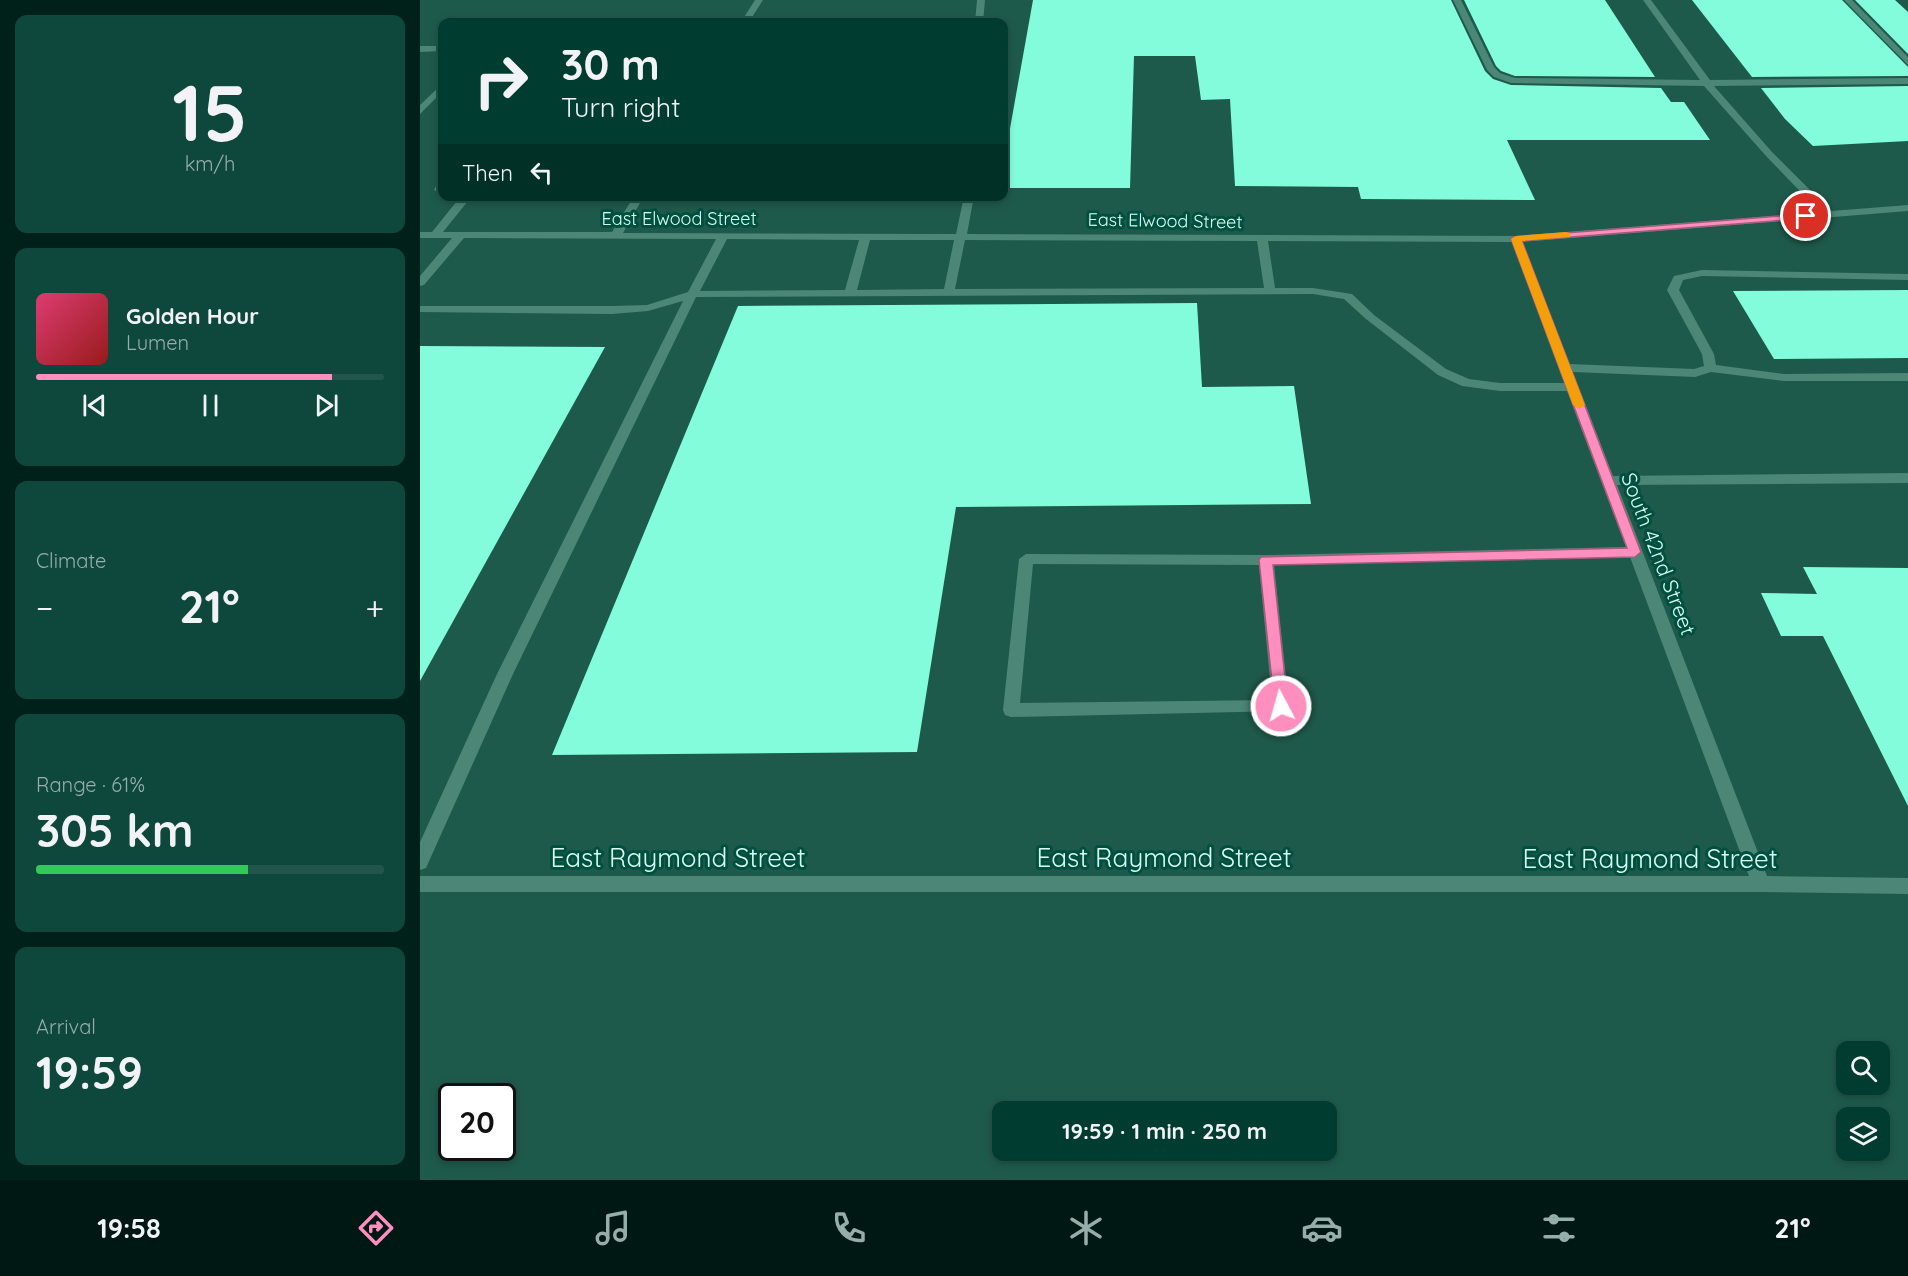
<!DOCTYPE html>
<meta charset="utf-8">
<style>
body{margin:0;font-family:Quicksand,sans-serif;background:#0e473c;color:#f1f3f6;height:100vh;display:flex;flex-direction:column;font-size:22px;white-space:nowrap}
*{box-sizing:border-box;margin:0}
p{font-size:20px;color:#95adab}
.icon{flex:none;width:33px;height:33px;fill:none;stroke:currentColor;stroke-width:2;stroke-linecap:round;stroke-linejoin:round}
.map{position:relative;flex:1;overflow:hidden}
.sheet{display:flex;flex-direction:column;gap:15px;padding:15px;background:#00211a;width:420px}
.sheet>*{flex:none}
.top-card{position:absolute;left:18px;top:18px;width:570px;height:183px;border-radius:12px;box-shadow:0 3px 9px #0003,0 0 0 2px #22564c;background:#003c30;color:#f1f3f6;overflow:hidden}
.tools{position:absolute;left:1416px;top:1041px;display:grid;gap:12px}
.tools a{display:grid;place-items:center;width:54px;height:54px;border-radius:12px;background:#003c30;box-shadow:0 3px 9px #0003,0 0 0 2px #22564c;font-size:30px}
.speed{position:absolute;left:18px;top:1083px;display:flex;gap:12px;font-size:30px;font-weight:700;text-align:center}
.speed>*{display:grid;place-content:center;width:78px;height:78px;border-radius:50%;background:#003c30;box-shadow:0 3px 9px #0003,0 0 0 2px #22564c;line-height:1}
.speed .limit{border:3px solid #111;border-radius:9px;background:#fff;color:#111}
.pin{position:absolute;display:grid;place-items:center;width:51px;height:51px;color:#fff;margin:-26px;border:3px solid #fff;border-radius:50%;box-shadow:0 2px 6px #0007}
.me{position:absolute;width:66px;margin:-33px;rotate:354deg;stroke-linejoin:round;filter:drop-shadow(0 0 4px #0008)}
.turn{display:flex;align-items:center;gap:21px;height:126px;padding:0 24px;font-size:27px}
.turn .icon{width:78px;height:78px;stroke-width:2.5}
.turn b{display:block;font-size:42px;line-height:51px}
.then{display:flex;align-items:center;height:57px;padding:0 24px;background:#0003;gap:12px;font-size:22px}
.big{font-size:45px;font-weight:800;line-height:1.1}
.sheet .tile{flex:1;display:flex;flex-direction:column;justify-content:center;gap:9px;min-width:0;padding:0 21px;border-radius:12px;background:#0e473c}
.sheet .dial{align-items:center;gap:0}
.dial b{font-size:78px;line-height:1}
.song{display:flex;align-items:center;gap:18px}
.cover{width:72px;height:72px;border-radius:9px;background:linear-gradient(135deg,hsl(340 70% 55%),hsl(0 70% 35%))}
.played{height:6px;border-radius:3px;background:linear-gradient(90deg,#fd8ebe 85%,#22564c 85%)}
.keys{display:flex;justify-content:space-around;direction:ltr}
.heat{display:flex;justify-content:space-between;align-items:center;font-size:33px;direction:ltr}
.charge{height:9px;border-radius:4px;background:linear-gradient(90deg,#34c759 61%,#22564c 0)}
.trip{position:absolute;left:572px;top:1101px;width:345px;height:60px;border-radius:12px;background:#003c30;box-shadow:0 3px 9px #0003,0 0 0 2px #22564c;font-weight:800;line-height:60px;text-align:center}
.menu{display:flex;height:96px;justify-content:space-around;align-items:center;background:#001813;color:#95adab}
.menu .icon{width:42px;height:42px}
.menu .on{color:#fd8ebe}
.menu b{font-size:27px;color:#f1f3f6}
main{display:flex;flex:1;min-height:0}
.map>svg:first-child{display:block}
.built{fill:#1e5a4b;fill-rule:evenodd}
.building{fill:#82fcdb}
.lines{fill:none;stroke-linecap:round;stroke-linejoin:round}
.minor{fill:#4b8676;fill-rule:evenodd}
.route{fill:#fd8ebe;stroke:#a45c7c;stroke-width:1.5}
.slow{fill:#f59e0b}
.labels{text-anchor:middle;stroke-width:6;stroke-linejoin:round;paint-order:stroke}
.far-street-label{font-size:18px;fill:#dbfcf1;stroke:#005040}
.street-label{font-size:21px;fill:#dbfcf1;stroke:#005040}
.near-street-label{font-size:26px;fill:#dbfcf1;stroke:#005040}
</style>
<main>
<section class="sheet">
<div class="tile dial"><b>15</b><p>km/h</p></div>
<div class="tile">
<div class="song"><i class="cover"></i><div><b>Golden Hour</b><p>Lumen</p></div></div>
<div class="played"></div>
<div class="keys"><svg class="icon" aria-label="previous" viewBox="0 0 24 24"><path d="M18 5L8 12l10 7zM5 5v14"/></svg><svg class="icon" aria-label="pause" viewBox="0 0 24 24"><path d="M8 5v14M16 5v14"/></svg><svg class="icon" aria-label="next" viewBox="0 0 24 24"><path d="M6 5l10 7-10 7zM19 5v14"/></svg></div>
</div>
<div class="tile"><p>Climate</p>
<div class="heat"><a>−</a><b class="big">21°</b><a>+</a></div>
</div>
<div class="tile"><p>Range · 61%</p><b class="big">305 km</b><div class="charge"></div></div>
<div class="tile"><p>Arrival</p><b class="big">19:59</b></div>
</section>
<div class="map">
<svg width="1488" height="1180" viewBox="0 0 1488 1180">
<rect width="100%" height="100%" fill="#005040"/>
<path class="built" d="M 0,0 L 1488,0 L 1488,1180 L 0,1180 ZM 22,22 L 584,22 L 584,196 L 22,196 ZM 1426,1052 L 1460,1052 L 1460,1084 L 1426,1084 ZM 32,1096 L 82,1096 L 82,1148 L 32,1148 ZM 582,1112 L 906,1112 L 906,1150 L 582,1150 ZM 1426,1118 L 1460,1118 L 1460,1150 L 1426,1150 Z"/>
<g class="building">
<polygon points="613,0 1031,0 1065,71 1073,79 1091,85 1241,88 1251,102 1264,102 1290,140 1087,140 1115,200 941,199 938,187 815,186 810,99 781,100 775,56 714,56 710,188 584,188 584,162"/>
<polygon points="1044,0 1185,0 1235,77 1095,76 1081,71 1076,66"/>
<polygon points="1272,0 1422,0 1488,67 1488,76 1332,77"/>
<polygon points="1435,0 1475,0 1488,12 1488,54"/>
<polygon points="1488,86 1488,141 1393,146 1365,119 1341,88"/>
<polygon points="1488,290 1488,358 1354,359 1313,291"/>
<polygon points="777,303 782,387 874,386 891,504 536,507 497,752 132,755 318,306"/>
<polygon points="0,346 185,347 0,681"/>
<polygon points="1383,567 1488,568 1488,806 1403,636 1361,636 1341,593 1397,594"/>
</g>
<g class="lines">
<g class="minor">
<polygon points="335,0 343,0 329,22 321,22"/>
<polygon points="557,0 565,0 563,22 555,22"/>
<path d="M 1033,0 L 1041,0 L 1074,67 L 1080,73 L 1095,78 L 1280,80 L 1223,0 L 1231,0 L 1290,80 L 1488,78 L 1488,84 L 1294,86 L 1352,152 L 1411,211 L 1488,205 L 1488,211 L 1102,242 L 1150,364 L 1274,369 L 1284,366 L 1282,354 L 1247,290 L 1254,276 L 1282,270 L 1488,274 L 1488,280 L 1282,276 L 1263,280 L 1259,290 L 1294,354 L 1296,365 L 1364,374 L 1488,373 L 1488,381 L 1364,381 L 1291,372 L 1275,377 L 1153,372 L 1193,476 L 1488,473 L 1488,483 L 1197,485 L 1347,876 L 1488,878 L 1488,894 L 1341,892 L 0,892 L 0,876 L 1329,876 L 1210,557 L 854,565 L 869,706 L 867,711 L 591,717 L 585,715 L 583,710 L 599,559 L 606,554 L 846,555 L 1206,547 L 1147,391 L 1080,391 L 1042,386 L 1018,375 L 946,319 L 924,299 L 893,294 L 276,297 L 93,674 L 6,868 L 0,870 L 0,842 L 77,674 L 263,301 L 228,311 L 192,314 L 0,312 L 0,306 L 192,306 L 227,305 L 268,292 L 296,239 L 44,238 L 4,285 L 0,286 L 0,276 L 32,238 L 0,238 L 0,232 L 12,232 L 41,196 L 52,196 L 23,232 L 192,232 L 214,196 L 224,196 L 203,233 L 536,234 L 544,196 L 554,196 L 547,234 L 1096,236 L 1400,212 L 1346,156 L 1284,86 L 1091,83 L 1074,77 L 1067,70 ZM 307,239 L 439,240 L 425,290 L 280,291 ZM 450,240 L 534,240 L 524,289 L 437,290 ZM 545,240 L 837,241 L 844,288 L 535,289 ZM 848,241 L 1092,242 L 1144,383 L 1080,383 L 1049,379 L 1026,369 L 954,315 L 932,294 L 893,288 L 855,288 ZM 613,564 L 839,565 L 852,700 L 600,703 Z"/>
<polygon points="1424,0 1432,0 1488,57 1488,65"/>
<polygon points="0,46 22,46 22,51 0,52"/>
<polygon points="22,84 22,92 0,114 0,105"/>
<polygon points="22,181 22,194 14,190 18,182"/>
</g>
</g>
<polygon class="route" points="1386,214 1391,216 1390,218 1102,241 1221,552 1215,557 853,565 868,706 866,710 855,710 839,560 841,557 1207,548 1091,239 1093,237"/>
<polygon class="slow" points="1146,232 1150,233 1150,237 1102,241 1165,405 1159,409 1153,405 1091,239 1096,236"/>
<g class="labels">
<g class="far-street-label">
<text x="259" y="225">East Elwood Street</text>
<text transform="translate(745 221) rotate(1)" y="6">East Elwood Street</text>
</g>
<g class="street-label">
<text transform="translate(1238 554) rotate(69)" y="7">South 42nd Street</text>
</g>
<g class="near-street-label">
<text x="258" y="867">East Raymond Street</text>
<text x="744" y="867">East Raymond Street</text>
<text x="1230" y="868">East Raymond Street</text>
</g>
</g>
</svg>
<div class="tools">
<a><svg class="icon" aria-label="search" viewBox="0 0 24 24"><circle cx="10" cy="10" r="6"/><path d="M15 15l6 6"/></svg></a>
<a><svg class="icon" aria-label="layers" viewBox="0 0 24 24"><path d="M12 4l9 5-9 5-9-5zM3 14l9 5 9-5"/></svg></a>
</div>
<div class="speed"><div class="limit">20</div></div>
<div class="pin" style="left:1386px;top:216px;background:#d93025"><svg class="icon" aria-label="arrive" viewBox="0 0 24 24"><path d="M6 21V4h12l-3 4 3 4H6"/></svg></div>
<svg class="me" style="left:861px;top:706px" viewBox="-20 -20 40 40"><circle r="17" fill="#fd8ebe" stroke="#fff" stroke-width="3"/><path d="M0-11L8 9 0 5-8 9z" fill="#fff"/></svg>
<div class="trip">19:59 · 1 min · 250 m</div>
<div class="top-card">
<div class="turn"><svg class="icon" aria-label="right" viewBox="0 0 24 24"><path d="M7 20v-9h11M14 6l5 5-5 5"/></svg><div><b>30 m</b>Turn right</div></div>
<div class="then">Then<svg class="icon" aria-label="left" viewBox="0 0 24 24"><path d="M17 20v-9H6M10 6l-5 5 5 5"/></svg></div>
</div>
</div>
</main>
<nav class="menu">
<b>19:58</b>
<svg class="icon on" aria-label="directions" viewBox="0 0 24 24"><path d="M12 3l9 9-9 9-9-9zM9 14v-3h6M13 9l2 2-2 2"/></svg>
<svg class="icon" aria-label="music" viewBox="0 0 24 24"><path d="M9 18V5l10-2v13"/><circle cx="6" cy="18" r="3"/><circle cx="16" cy="16" r="3"/></svg>
<svg class="icon" aria-label="phone" viewBox="0 0 24 24"><path d="M5 4h4l2 5-3 2q2 4 5 5l2-3 5 2v4C11 20 4 13 5 4z"/></svg>
<svg class="icon" aria-label="climate" viewBox="0 0 24 24"><path d="M12 3v18M4 7l16 10M4 17L20 7"/></svg>
<svg class="icon" aria-label="car" viewBox="0 0 24 24"><path d="M5 17H2v-5l4-1 3-4h7l3 4 3 1v5h-3M9 17h6M6 11h13"/><circle cx="7" cy="17" r="2"/><circle cx="17" cy="17" r="2"/></svg>
<svg class="icon" aria-label="filters" viewBox="0 0 24 24"><path d="M4 7h16M4 17h16"/><circle cx="9" cy="7" r="2"/><circle cx="15" cy="17" r="2"/></svg>
<b>21°</b>
</nav>
